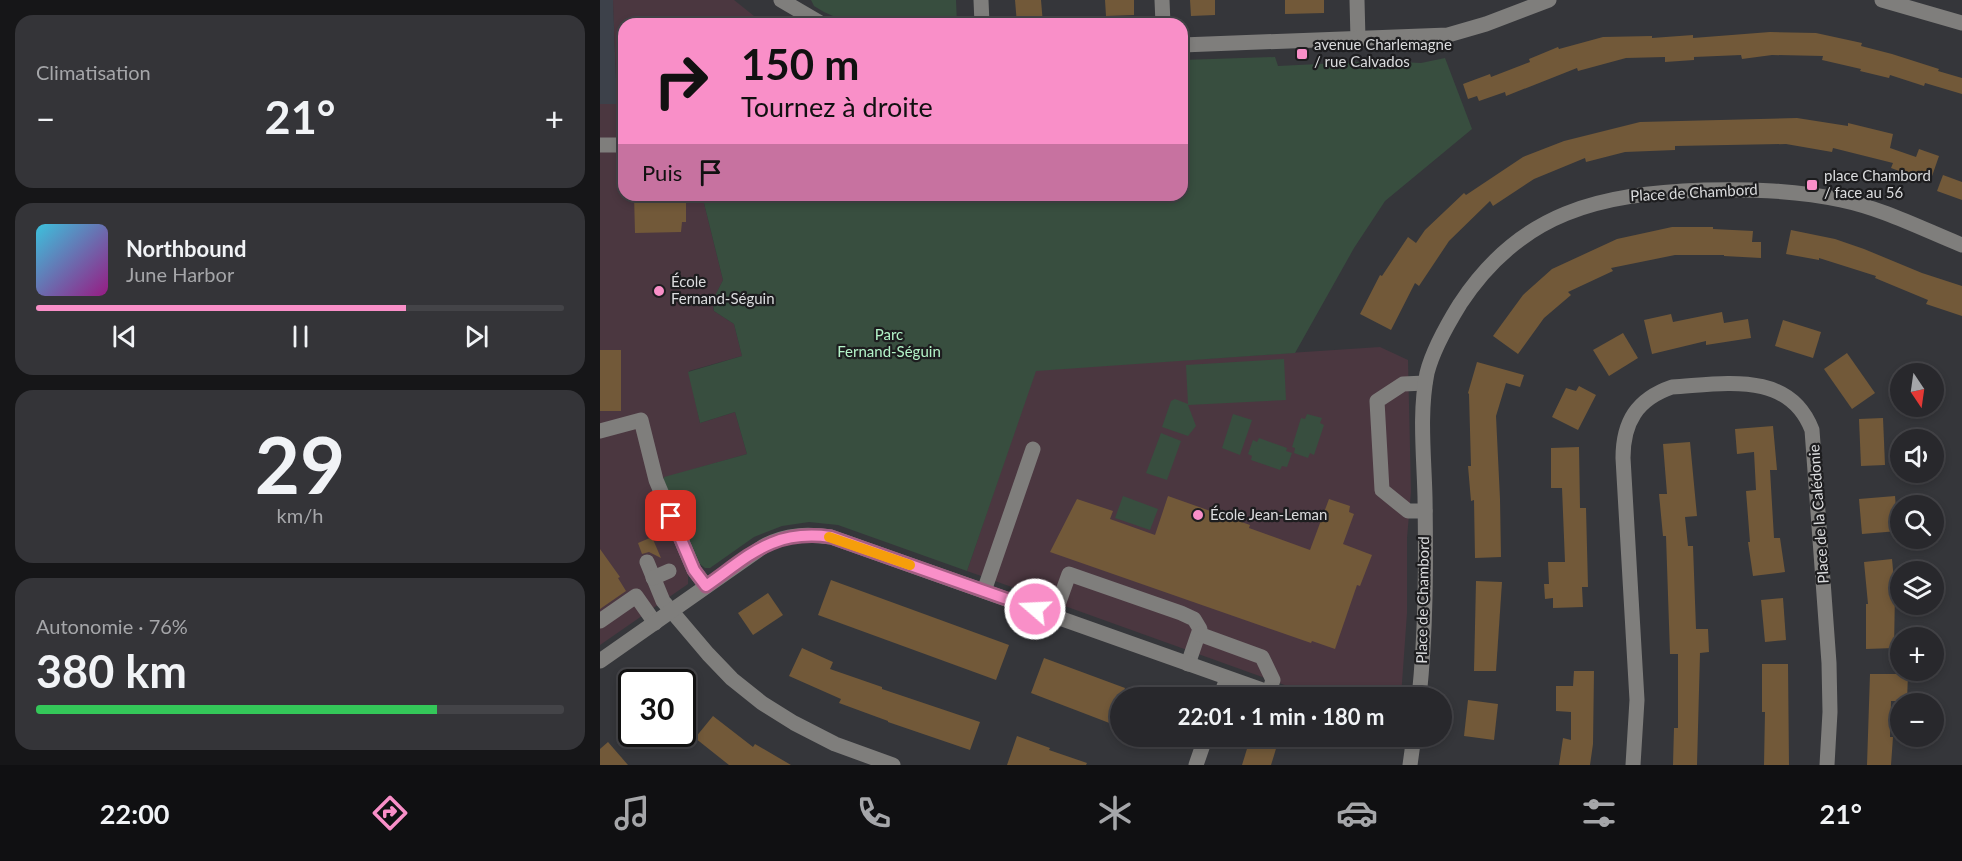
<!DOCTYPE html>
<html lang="fr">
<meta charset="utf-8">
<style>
body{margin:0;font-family:Lato,sans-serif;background:#343438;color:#f1f3f6;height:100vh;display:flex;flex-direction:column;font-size:22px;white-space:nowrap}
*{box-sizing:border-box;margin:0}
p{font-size:20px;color:#a5a6a9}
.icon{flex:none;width:33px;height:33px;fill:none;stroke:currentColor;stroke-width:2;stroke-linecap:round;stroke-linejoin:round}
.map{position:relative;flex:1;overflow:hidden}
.drawer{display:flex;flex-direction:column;gap:15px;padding:15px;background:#161618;width:600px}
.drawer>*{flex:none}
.top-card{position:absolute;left:18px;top:18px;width:570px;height:183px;border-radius:18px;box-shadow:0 3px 9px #0003,0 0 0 2px #444448;background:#f98fc8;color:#111;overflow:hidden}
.needle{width:39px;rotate:167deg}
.controls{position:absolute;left:1290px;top:363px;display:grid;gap:12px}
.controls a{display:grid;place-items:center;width:54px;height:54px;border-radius:50%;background:#28282c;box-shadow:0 3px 9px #0003,0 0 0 2px #444448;font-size:30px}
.speed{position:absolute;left:18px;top:669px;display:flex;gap:12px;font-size:30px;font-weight:700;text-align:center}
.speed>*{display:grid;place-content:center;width:78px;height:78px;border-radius:50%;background:#28282c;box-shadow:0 3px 9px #0003,0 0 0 2px #444448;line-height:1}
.speed .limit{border:3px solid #111;border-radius:9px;background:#fff;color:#111}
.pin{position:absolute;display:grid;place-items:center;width:51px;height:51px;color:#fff;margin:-26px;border-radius:12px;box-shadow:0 3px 9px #0006}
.me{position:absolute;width:66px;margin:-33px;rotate:289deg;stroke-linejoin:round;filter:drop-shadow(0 0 4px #0008)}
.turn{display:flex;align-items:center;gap:21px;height:126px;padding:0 24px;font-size:27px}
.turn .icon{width:78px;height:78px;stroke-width:2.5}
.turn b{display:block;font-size:42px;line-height:51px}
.then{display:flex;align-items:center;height:57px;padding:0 24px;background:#0003;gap:12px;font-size:22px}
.big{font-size:45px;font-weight:700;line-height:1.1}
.drawer .widget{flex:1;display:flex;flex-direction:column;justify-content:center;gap:9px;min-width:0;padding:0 21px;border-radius:18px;background:#343438}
.drawer .dial{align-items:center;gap:0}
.dial b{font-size:78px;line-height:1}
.song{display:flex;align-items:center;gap:18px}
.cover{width:72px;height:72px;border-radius:9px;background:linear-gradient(135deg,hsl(190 70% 55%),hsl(310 70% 35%))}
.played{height:6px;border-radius:3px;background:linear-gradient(90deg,#f98fc8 70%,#444448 70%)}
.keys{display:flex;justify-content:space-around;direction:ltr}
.heat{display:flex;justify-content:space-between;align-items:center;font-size:33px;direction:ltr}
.charge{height:9px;border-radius:4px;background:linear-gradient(90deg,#34c759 76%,#444448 0)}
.trip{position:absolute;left:510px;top:687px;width:342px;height:60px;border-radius:30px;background:#28282c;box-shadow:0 3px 9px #0003,0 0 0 2px #444448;font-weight:700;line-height:60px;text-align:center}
.menu{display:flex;height:96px;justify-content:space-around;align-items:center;background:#101012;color:#a5a6a9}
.menu .icon{width:42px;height:42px}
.menu .current{color:#f98fc8}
.menu b{font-size:27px;color:#f1f3f6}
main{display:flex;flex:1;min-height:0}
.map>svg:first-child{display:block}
.built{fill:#3d414a}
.education{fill:#4b3740}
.green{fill:#384e3f}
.building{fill:#725939}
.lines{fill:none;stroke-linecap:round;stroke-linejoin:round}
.minor{stroke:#7f7e7c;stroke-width:15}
.route-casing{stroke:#a25d82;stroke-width:15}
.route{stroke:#f98fc8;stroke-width:10}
.slow{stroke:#f59e0b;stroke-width:10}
.poi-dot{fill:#f98fc8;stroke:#1d1d1f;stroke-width:2}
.labels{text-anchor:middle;stroke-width:4.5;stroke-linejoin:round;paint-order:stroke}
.poi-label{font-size:15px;fill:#dbdcde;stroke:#1d1d1f;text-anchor:start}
.street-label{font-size:15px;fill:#dbdcde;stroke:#1d1d1f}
.park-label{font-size:15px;fill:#b3f3c8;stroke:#1d1d1f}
</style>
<main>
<section class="drawer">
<div class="widget"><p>Climatisation</p>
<div class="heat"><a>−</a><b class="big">21°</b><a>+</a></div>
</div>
<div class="widget">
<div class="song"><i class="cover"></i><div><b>Northbound</b><p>June Harbor</p></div></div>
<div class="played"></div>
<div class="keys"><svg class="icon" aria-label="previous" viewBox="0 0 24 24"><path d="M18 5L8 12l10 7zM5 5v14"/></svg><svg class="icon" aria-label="pause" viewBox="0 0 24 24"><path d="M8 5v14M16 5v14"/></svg><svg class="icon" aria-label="next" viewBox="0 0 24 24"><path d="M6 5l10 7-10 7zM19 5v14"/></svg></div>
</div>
<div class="widget dial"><b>29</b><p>km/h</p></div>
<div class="widget"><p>Autonomie · 76%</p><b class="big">380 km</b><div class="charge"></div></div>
</section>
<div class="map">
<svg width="1362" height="765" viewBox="0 0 1362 765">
<rect width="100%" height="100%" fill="#35363a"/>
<polygon class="built" points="0,0 13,0 17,104 0,104"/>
<g class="education">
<polygon points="13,0 134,0 164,24 24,24 24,195 102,195 123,280 112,302 113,307 114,311 134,324 142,356 89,371 100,423 135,412 147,454 49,482 88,576 88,584 0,645 0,104 17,104"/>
<polygon points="780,347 808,360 811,492 807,538 807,613 801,697 740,697 711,687 693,688 367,571 435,370"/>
</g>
<g class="green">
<polygon points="211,0 356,0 357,24 251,24 224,12 214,6"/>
<path d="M 675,57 L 678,66 L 779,61 L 821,63 L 845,58 L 872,129 L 785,201 L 754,248 L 695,353 L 436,371 L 367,571 L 238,525 L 209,522 L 182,526 L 154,537 L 110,568 L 105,568 L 100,564 L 64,481 L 64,477 L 147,454 L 135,412 L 100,423 L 88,372 L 142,356 L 134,324 L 114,311 C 111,299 118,291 123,280 L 102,195 L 582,195 L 582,60 Z"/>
<polygon points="684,359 686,400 588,405 596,426 588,436 562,427 571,401 575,399 588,404 586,365"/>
<polygon points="633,414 652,420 640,455 622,448"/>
<polygon points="707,414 722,418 720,423 724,425 714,455 710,453 708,458 694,453 695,448 692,447 701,418 705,419"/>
<polygon points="561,433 581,441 567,480 546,473"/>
<polygon points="659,438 687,448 686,451 692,453 687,467 682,466 680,470 651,460 652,456 648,454 653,440 657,442"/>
<polygon points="523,496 558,509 550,530 515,518"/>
</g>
<g class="building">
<polygon points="415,0 441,0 443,24 417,24"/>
<polygon points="505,0 534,0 534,15 506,16"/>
<polygon points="590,0 615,0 615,15 591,16"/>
<polygon points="685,0 724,0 724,13 685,14"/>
<polygon points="1170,32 1216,33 1262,43 1261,46 1292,54 1339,69 1338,71 1362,78 1362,94 1325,83 1324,86 1290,75 1289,78 1260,71 1261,69 1222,60 1223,56 1172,55 1142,59 1141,55 1094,57 1094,60 1065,62 1065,57 1026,58 978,71 977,68 906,96 905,92 879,101 877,96 868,99 863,84 890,74 891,77 930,62 929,59 958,47 959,49 1003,37 1052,36 1052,38 1093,35 1093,38"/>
<polygon points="1197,118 1248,126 1248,123 1293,134 1290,148 1316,157 1319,149 1339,156 1330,182 1291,168 1293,163 1233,148 1232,152 1186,144 1075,146 1075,150 1025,152 986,162 985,158 934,179 893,206 890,201 849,241 819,286 815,283 791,330 760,314 780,275 782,276 808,237 816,243 825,230 864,193 866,195 923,157 964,141 1040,122"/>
<polygon points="1343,175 1362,182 1362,200 1337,191"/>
<polygon points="34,195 86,195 86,222 82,222 81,232 35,233"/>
<polygon points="1072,227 1113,227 1113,229 1153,231 1152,242 1161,242 1161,258 1124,256 1124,255 1075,255 1011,268 1013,271 968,292 971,295 944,318 918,354 893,336 923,295 952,269 1017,239"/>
<polygon points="1191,230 1235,239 1264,249 1322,273 1362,286 1362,316 1326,304 1328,300 1275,278 1276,276 1219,258 1219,260 1186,254"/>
<polygon points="1122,312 1124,323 1148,319 1151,338 1106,345 1106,341 1052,354 1044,320 1071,314 1073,322"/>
<polygon points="1183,320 1221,332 1213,358 1175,346"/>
<polygon points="1023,333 1038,358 1009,376 993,350"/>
<rect x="0" y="350" width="21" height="61"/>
<polygon points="1247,353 1275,393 1252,409 1224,369"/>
<polygon points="877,362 924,375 920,387 906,383 896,416 900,499 901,557 875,558 874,500 871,501 868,466 871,466 869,394 868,393"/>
<polygon points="979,386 996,395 978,430 952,417 966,388 976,391"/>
<polygon points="1283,418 1285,465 1261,466 1259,419"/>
<polygon points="1173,426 1177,470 1170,470 1174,538 1180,538 1185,572 1153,576 1148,542 1150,542 1146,491 1156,490 1154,452 1137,454 1135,429"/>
<polygon points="1090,442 1097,516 1085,517 1088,546 1093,546 1096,629 1108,629 1109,652 1100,653 1097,765 1073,765 1074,728 1078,728 1078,654 1070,654 1066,536 1063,536 1059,494 1067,494 1063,444"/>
<polygon points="979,447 980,508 986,508 988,587 982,587 983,607 953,608 953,598 945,599 944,584 949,584 948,562 965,562 962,488 951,488 951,448"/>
<polygon points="568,496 650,525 649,528 710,550 729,499 750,506 749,512 754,514 743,544 772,555 760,586 757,585 735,649 712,641 711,643 450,552 477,499 513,511 510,519 555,535"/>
<polygon points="1295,496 1298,531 1262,534 1259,499"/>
<polygon points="52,537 61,558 49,552 42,554 38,543"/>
<polygon points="0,549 20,577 18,578 26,591 0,609"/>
<polygon points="1292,559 1295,591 1294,648 1266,649 1266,604 1268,604 1264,562"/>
<polygon points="231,580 409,645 396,680 218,615"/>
<polygon points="876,581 902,582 896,671 874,671"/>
<polygon points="168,593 183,615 153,635 138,613"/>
<polygon points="1183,598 1186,640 1165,642 1161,600"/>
<polygon points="202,648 233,662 230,669 282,687 282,689 380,722 370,750 288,722 288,721 239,703 241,699 189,676"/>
<polygon points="444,658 525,688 512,724 431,693"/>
<polygon points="1162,664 1188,664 1189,765 1164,765 1165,712 1162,712"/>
<polygon points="974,671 994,671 993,744 990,765 959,765 963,738 971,740 971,712 956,711 956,686 973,686"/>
<polygon points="1270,674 1308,674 1307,701 1291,701 1290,737 1293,737 1291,765 1267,765"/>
<polygon points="868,700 898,704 894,740 864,736"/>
<polygon points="113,716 153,747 155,744 191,765 129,765 95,738"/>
<polygon points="417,736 450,748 449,750 487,763 486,765 407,765"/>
<polygon points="651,736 680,736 671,765 642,765"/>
<polygon points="8,742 28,765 0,765 0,749"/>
</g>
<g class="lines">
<g class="minor">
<polyline points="181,0 222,24"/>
<polyline points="381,0 382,24"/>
<polyline points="562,0 563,24"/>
<polyline points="757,0 758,39"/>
<polyline points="1282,0 1362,23"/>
<polyline points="582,45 848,35 886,24 949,0"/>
<polyline points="0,145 23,145"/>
<polyline points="0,431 41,420 56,480 94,570 106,586"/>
<polyline points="825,511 808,511 782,490 777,401 803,384 825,383"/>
<polyline points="47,562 63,601 108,654 132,679 162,703 194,723 235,744 293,765"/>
<polyline points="53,578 69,571"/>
<polyline points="384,591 433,449"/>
<polyline points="454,616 469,574 581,613 594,619 600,629 588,664"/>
<polyline points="0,621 36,596 55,623"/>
<polyline points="599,634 662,657 673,680 669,692"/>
<path d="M 0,661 L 164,546 C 186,534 208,534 231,537 L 685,698"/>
<polyline points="620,698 627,678"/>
<path d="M 819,698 C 826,631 826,564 825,497 C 824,456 819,413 827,373 C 833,349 847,325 860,304 C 921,211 1000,194 1104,190 C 1150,189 1196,190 1241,200 C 1284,209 1322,229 1362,245"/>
<polyline points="792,736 814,740"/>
<polyline points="596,765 606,736"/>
<polyline points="810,765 814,736"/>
<path d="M 1033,765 L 1037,700 L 1023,458 C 1023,422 1037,399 1072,387 C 1124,384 1189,370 1212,430 L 1229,663 L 1230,712 L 1227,765"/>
</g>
</g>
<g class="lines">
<g class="route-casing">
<path id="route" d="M 71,516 L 94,570 L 106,586 C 150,555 173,529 231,537 L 435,609"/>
</g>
<use href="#route" class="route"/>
<polyline class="slow" points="229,537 310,565"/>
</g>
<g class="poi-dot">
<rect x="696" y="48" width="12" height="12" rx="3"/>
<rect x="1206" y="179" width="12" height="12" rx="3"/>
<circle cx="59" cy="291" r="6"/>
<circle cx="598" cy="515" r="6"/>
</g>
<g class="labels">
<g class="poi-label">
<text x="714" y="50">avenue Charlemagne<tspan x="714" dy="17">/ rue Calvados</tspan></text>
<text x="1224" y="181">place Chambord<tspan x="1224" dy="17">/ face au 56</tspan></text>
<text x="71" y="287">École<tspan x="71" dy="17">Fernand-Séguin</tspan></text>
<text x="610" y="520">École Jean-Leman</text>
</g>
<g class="street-label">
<text transform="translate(1094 193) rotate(-3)" y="5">Place de Chambord</text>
<text transform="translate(1219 514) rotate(-94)" y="5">Place de la Calédonie</text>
<text transform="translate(823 600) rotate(-89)" y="5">Place de Chambord</text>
</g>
<g class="park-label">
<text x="289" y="340">Parc<tspan x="289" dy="17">Fernand-Séguin</tspan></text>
</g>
</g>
</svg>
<div class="controls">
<a><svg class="needle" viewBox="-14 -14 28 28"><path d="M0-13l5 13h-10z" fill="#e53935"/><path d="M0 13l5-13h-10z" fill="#a5a6a9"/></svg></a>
<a><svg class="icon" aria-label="sound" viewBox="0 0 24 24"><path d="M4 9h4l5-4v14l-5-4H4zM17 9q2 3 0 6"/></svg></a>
<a><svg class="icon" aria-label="search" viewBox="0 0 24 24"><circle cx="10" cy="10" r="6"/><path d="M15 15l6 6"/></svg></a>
<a><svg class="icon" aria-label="layers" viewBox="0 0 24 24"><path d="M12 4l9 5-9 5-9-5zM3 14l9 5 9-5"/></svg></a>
<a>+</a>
<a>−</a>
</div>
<div class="speed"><div class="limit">30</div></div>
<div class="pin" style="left:71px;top:516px;background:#d93025"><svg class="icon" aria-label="arrive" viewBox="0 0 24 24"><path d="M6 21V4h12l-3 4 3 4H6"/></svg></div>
<svg class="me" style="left:435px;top:609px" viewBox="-20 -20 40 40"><circle r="17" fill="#f98fc8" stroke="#fff" stroke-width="3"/><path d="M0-11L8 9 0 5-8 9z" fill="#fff"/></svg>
<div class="trip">22:01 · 1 min · 180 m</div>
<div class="top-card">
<div class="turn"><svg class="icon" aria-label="right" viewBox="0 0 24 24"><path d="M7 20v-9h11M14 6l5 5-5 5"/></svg><div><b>150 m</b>Tournez à droite</div></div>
<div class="then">Puis<svg class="icon" aria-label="arrive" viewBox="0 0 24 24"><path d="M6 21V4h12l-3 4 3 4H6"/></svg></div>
</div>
</div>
</main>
<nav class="menu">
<b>22:00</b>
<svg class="icon current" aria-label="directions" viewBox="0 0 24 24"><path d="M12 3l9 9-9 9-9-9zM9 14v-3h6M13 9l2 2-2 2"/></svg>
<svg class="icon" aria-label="music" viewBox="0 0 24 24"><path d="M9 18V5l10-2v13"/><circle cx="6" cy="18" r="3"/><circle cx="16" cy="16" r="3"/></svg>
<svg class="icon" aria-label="phone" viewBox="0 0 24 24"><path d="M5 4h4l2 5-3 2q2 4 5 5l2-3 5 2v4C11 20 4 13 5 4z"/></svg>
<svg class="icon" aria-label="climate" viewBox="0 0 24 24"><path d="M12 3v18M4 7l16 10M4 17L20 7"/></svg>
<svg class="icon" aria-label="car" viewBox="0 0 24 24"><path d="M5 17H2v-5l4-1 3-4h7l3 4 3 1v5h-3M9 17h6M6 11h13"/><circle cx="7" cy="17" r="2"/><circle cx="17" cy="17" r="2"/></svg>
<svg class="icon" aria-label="filters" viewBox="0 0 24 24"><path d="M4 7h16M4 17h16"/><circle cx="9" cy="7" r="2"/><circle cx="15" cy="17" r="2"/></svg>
<b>21°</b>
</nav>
